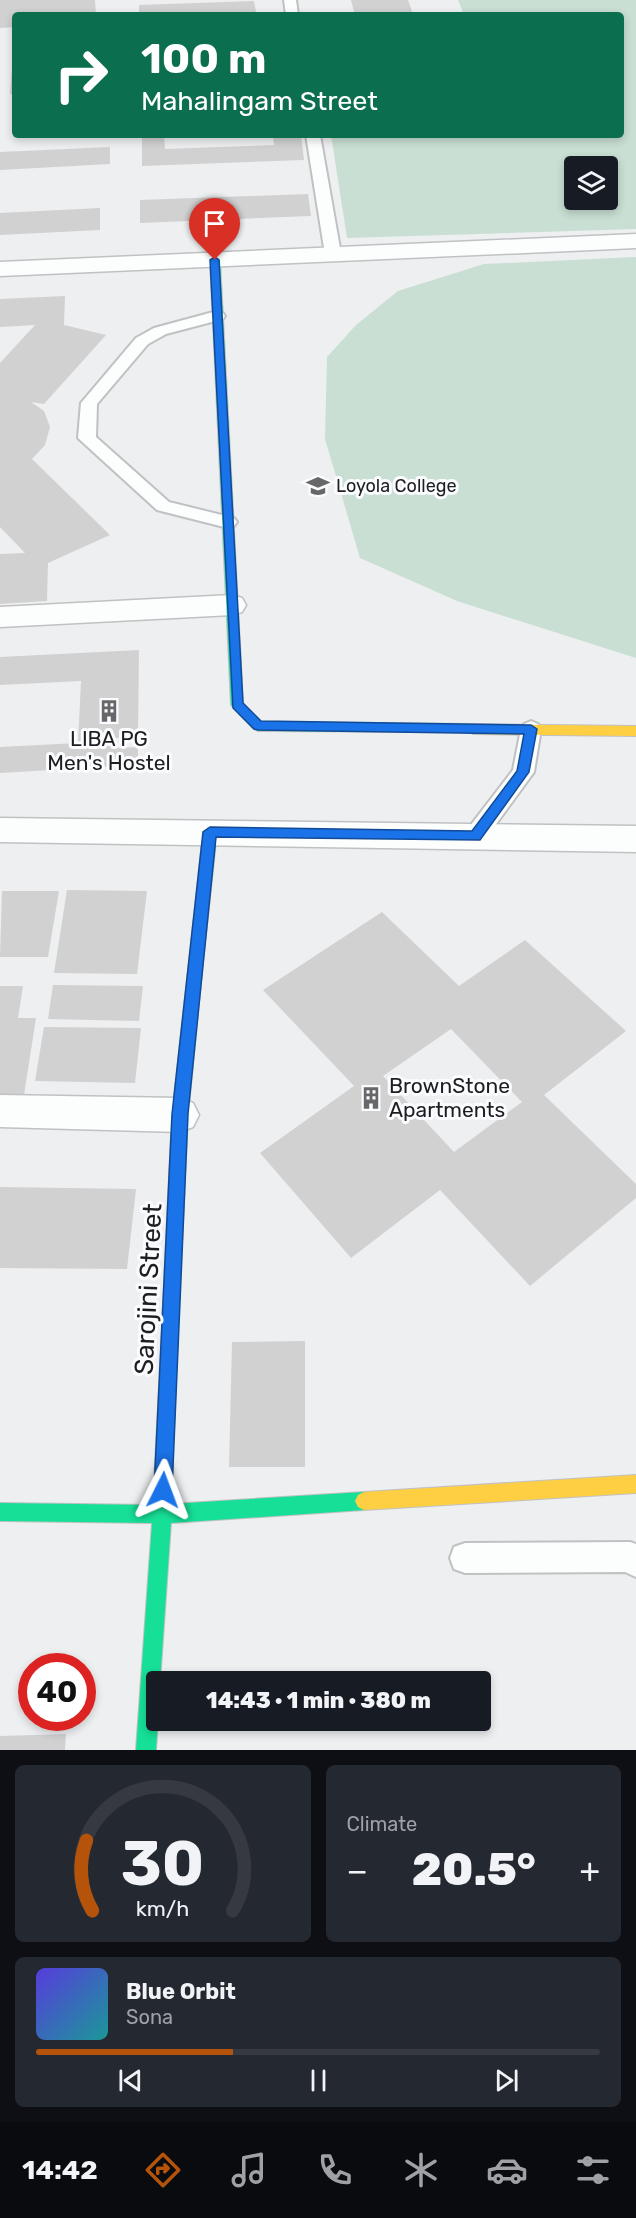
<!DOCTYPE html>
<meta charset="utf-8">
<style>
body{margin:0;font-family:Rubik,sans-serif;background:#242831;color:#f1f3f6;height:100vh;display:flex;flex-direction:column;font-size:22px;white-space:nowrap}
*{box-sizing:border-box;margin:0}
p{font-size:20px;color:#9ea1a6}
.icon{flex:none;width:33px;height:33px;fill:none;stroke:currentColor;stroke-width:2;stroke-linecap:round;stroke-linejoin:round}
.map{position:relative;height:1750px;overflow:hidden}
.panel{display:flex;flex-direction:column;gap:15px;padding:15px;background:#0d0f14;flex:1}
.panel>*{flex:none}
.hud{position:absolute;left:12px;top:12px;width:612px;height:126px;border-radius:6px;box-shadow:0 3px 9px #0003;background:#0b6e4f;color:#fff;overflow:hidden}
.tools{position:absolute;left:564px;top:156px;display:grid;gap:12px}
.tools a{display:grid;place-items:center;width:54px;height:54px;border-radius:6px;background:#171b24;box-shadow:0 3px 9px #0003;font-size:30px}
.speed{position:absolute;left:18px;top:1653px;display:flex;gap:12px;font-size:30px;font-weight:700;text-align:center}
.speed>*{display:grid;place-content:center;width:78px;height:78px;border-radius:50%;background:#171b24;box-shadow:0 3px 9px #0003;line-height:1}
.speed .limit{border:9px solid #d22;background:#fff;color:#111}
.pin{position:absolute;display:grid;place-items:center;width:51px;height:51px;color:#fff;margin:-62px -26px;border-radius:50% 50% 50% 0;rotate:-45deg;box-shadow:0 0 6px #0007}
.pin .icon{rotate:45deg}
.me{position:absolute;width:66px;margin:-33px;rotate:3deg;stroke-linejoin:round;filter:drop-shadow(0 0 4px #0008)}
.turn{display:flex;align-items:center;gap:21px;height:126px;padding:0 30px;font-size:27px}
.turn .icon{width:78px;height:78px;stroke-width:2.5}
.turn b{display:block;font-size:42px;line-height:51px}
.big{font-size:45px;font-weight:800;line-height:1.1}
.panel .tile{flex:1;display:flex;flex-direction:column;justify-content:center;gap:9px;min-width:0;padding:0 21px;border-radius:9px;background:#242831}
.panel .dial{align-items:center;gap:0}
.dial svg{height:156px;overflow:visible;fill:none;stroke:#363941;stroke-width:7;stroke-linecap:round;text-anchor:middle}
.dial text{fill:#f1f3f6;stroke:none}
.song{display:flex;align-items:center;gap:18px}
.cover{width:72px;height:72px;border-radius:9px;background:linear-gradient(135deg,hsl(250 70% 55%),hsl(180 70% 35%))}
.played{height:6px;border-radius:3px;background:linear-gradient(90deg,#b45309 35%,#363941 35%)}
.keys{display:flex;justify-content:space-around;direction:ltr}
.heat{display:flex;justify-content:space-between;align-items:center;font-size:33px;direction:ltr}
.panel .tiles{flex:1;display:grid;gap:15px;grid-template-columns:1fr 1fr}
.tile:last-child{grid-column:span 2}
.trip{position:absolute;left:146px;top:1671px;width:345px;height:60px;border-radius:6px;background:#171b24;box-shadow:0 3px 9px #0003;font-weight:800;line-height:60px;text-align:center}
.tabs{display:flex;height:96px;justify-content:space-around;align-items:center;background:#090b0e;color:#9ea1a6}
.tabs .icon{width:42px;height:42px}
.tabs .on{color:#b45309}
.tabs b{font-size:27px;color:#f1f3f6}
.map>svg:first-child{display:block}
.green{fill:#c9dfd3;fill-rule:evenodd}
.building{fill:#d1d1d2;fill-rule:evenodd}
.lines{fill:none;stroke-linecap:round;stroke-linejoin:round}
.lane-casing{stroke:#c0c1c3;stroke-width:4}
.street-casing{stroke:#c0c1c3;stroke-width:3}
.fast-casing{stroke:#c0c1c3;stroke-width:2}
.slow-casing{stroke:#c0c1c3;stroke-width:2}
.lane{fill:#fcfdfd;fill-rule:evenodd}
.street{fill:#fcfdfd;fill-rule:evenodd}
.fast{fill:#16e098;fill-rule:evenodd}
.slow{fill:#ffcf43;fill-rule:evenodd}
.route{fill:#1a73e8;stroke:#114b97;stroke-width:1.5}
.labels{text-anchor:middle;stroke-width:6;stroke-linejoin:round;paint-order:stroke}
.far-poi-label{font-size:18px;fill:#1e1e20;stroke:#fbfcff;text-anchor:start}
.poi-label{font-size:21px;fill:#1e1e20;stroke:#fbfcff}
.near-street-label{font-size:26px;fill:#1e1e20;stroke:#fbfcff}
</style>
<div class="map">
<svg width="636" height="1750" viewBox="0 0 636 1750">
<rect width="100%" height="100%" fill="#eeeff1"/>
<g class="green">
<path d="M 458,0 L 636,0 L 636,229 L 347,238 L 331,135 L 621,135 L 621,15 L 464,15 ZM 574,166 L 608,166 L 608,200 L 574,200 Z"/>
<polygon points="636,257 636,658 457,601 360,558 325,439 327,357 356,325 398,291 484,264"/>
</g>
<g class="building">
<polygon points="0,0 95,0 96,15 15,15 15,27 0,28"/>
<polygon points="351,0 408,0 413,14 355,15"/>
<polygon points="254,1 256,12 139,15 139,5"/>
<polygon points="12,69 15,69 15,94 10,94"/>
<polygon points="273,135 301,135 304,160 142,166 142,137 164,136 165,149 274,145"/>
<polygon points="110,147 110,164 0,170 0,152"/>
<polygon points="308,194 311,216 140,223 140,200"/>
<polygon points="100,208 100,230 0,235 0,213"/>
<polygon points="65,296 64,325 106,335 44,404 31,402 44,411 50,427 45,445 32,459 110,535 48,563 47,601 0,604 0,554 25,553 0,527 0,363 35,325 0,327 0,299"/>
<polygon points="139,650 138,737 115,738 115,748 138,747 138,765 0,773 0,747 78,743 81,681 0,685 0,657"/>
<polygon points="67,890 147,891 137,974 54,973"/>
<polygon points="2,891 59,891 48,957 0,957"/>
<path d="M 382,912 L 459,986 L 525,940 L 626,1031 L 544,1095 L 636,1184 L 636,1198 L 530,1286 L 440,1190 L 351,1258 L 260,1153 L 354,1086 L 263,990 ZM 451,1029 L 522,1102 L 454,1152 L 383,1076 Z"/>
<polygon points="53,985 143,986 139,1021 48,1019"/>
<polygon points="0,986 23,986 18,1018 36,1018 24,1095 0,1094"/>
<polygon points="44,1027 141,1028 135,1083 35,1081"/>
<polygon points="0,1187 136,1189 127,1269 0,1268"/>
<polygon points="305,1341 305,1467 229,1467 232,1342"/>
<polygon points="66,1734 65,1750 0,1750 0,1736"/>
</g>
<g class="lines">
<g class="lane-casing">
<g id="lane">
<polygon points="284,0 296,0 298,15 286,15"/>
<polygon points="306,135 320,135 341,254 333,259 325,254"/>
<polygon points="217,311 223,313 225,316 223,319 166,334 148,344 97,404 96,437 169,502 234,518 237,522 234,526 228,528 157,510 78,438 81,403 136,338 154,328"/>
<polygon points="531,721 538,724 541,729 534,772 483,842 475,845 467,842 464,836 467,830 513,770 521,729 524,724"/>
<polygon points="630,1542 636,1544 636,1577 625,1572 465,1573 454,1569 450,1558 454,1547 465,1543"/>
</g>
</g>
<g class="street-casing">
<g id="street">
<polygon points="636,234 636,248 0,276 0,262"/>
<polygon points="232,595 242,598 246,605 242,612 232,615 0,627 0,607"/>
<polygon points="0,818 636,826 636,852 0,842"/>
<polygon points="0,1095 180,1098 193,1103 199,1115 193,1127 180,1132 0,1127"/>
</g>
</g>
<g class="fast-casing">
<g id="fast">
<polygon points="215,257 220,260 243,704 261,722 473,724 479,729 477,732 258,731 254,729 231,705 210,260"/>
<polygon points="210,827 217,832 203,962 201,966 196,968 191,966 189,962 203,832"/>
<polygon points="170,1318 176,1320 178,1326 171,1504 364,1492 370,1495 373,1501 370,1507 364,1510 171,1523 160,1682 156,1682 156,1720 158,1720 156,1750 136,1750 152,1523 0,1521 0,1503 153,1505 162,1326 164,1320"/>
</g>
</g>
<g class="slow-casing">
<g id="slow">
<polygon points="473,724 636,726 636,736 473,734 467,729"/>
<polygon points="196,956 201,958 203,962 188,1115 178,1326 176,1332 170,1334 164,1332 162,1326 172,1115 189,962 191,958"/>
<polygon points="636,1475 636,1493 364,1510 358,1507 355,1501 358,1495 364,1492"/>
</g>
</g>
<use href="#lane" class="lane"/>
<use href="#street" class="street"/>
<use href="#fast" class="fast"/>
<use href="#slow" class="slow"/>
</g>
<polygon class="route" points="215,257 219,260 243,703 261,721 531,725 537,729 529,772 480,840 216,837 188,1114 172,1490 169,1497 163,1499 157,1497 154,1490 172,1114 203,832 210,827 472,831 517,771 524,734 258,730 254,729 233,708 210,260"/>
<defs>
<g id="university-bare" transform="scale(1.8)"><path d="M0-5L7-2L0 1L-7-2ZM-4 1L0 2.5L4 1V4Q0 6-4 4Z" fill="#676769" stroke="#fbfcff" stroke-width="2.5" paint-order="stroke"/></g>
<g id="building-bare" transform="scale(1.8)"><path d="M-4-6H4V6H1V3H-1V6H-4ZM-2.5-4.3h1.7v1.8h-1.7ZM.8-4.3h1.7v1.8H.8ZM-2.5-1h1.7V.8h-1.7ZM.8-1h1.7V.8H.8Z" fill="#676769" stroke="#fbfcff" stroke-width="2.5" paint-order="stroke"/></g>
</defs>
<g fill-rule="evenodd">
<use href="#university-bare" x="318" y="486"/>
<use href="#building-bare" x="109" y="711"/>
<use href="#building-bare" x="371" y="1098"/>
</g>
<g class="labels">
<g class="far-poi-label">
<text x="336" y="492">Loyola College</text>
</g>
<g class="poi-label">
<text x="109" y="746">LIBA PG<tspan x="109" dy="24">Men's Hostel</tspan></text>
<text x="389" y="1093" text-anchor="start">BrownStone<tspan x="389" dy="24">Apartments</tspan></text>
</g>
<g class="near-street-label">
<text transform="translate(148 1289) rotate(-87)" y="9">Sarojini Street</text>
</g>
</g>
</svg>
<div class="tools">
<a><svg class="icon" aria-label="layers" viewBox="0 0 24 24"><path d="M12 4l9 5-9 5-9-5zM3 14l9 5 9-5"/></svg></a>
</div>
<div class="speed"><div class="limit">40</div></div>
<div class="pin" style="left:215px;top:260px;background:#d93025"><svg class="icon" aria-label="arrive" viewBox="0 0 24 24"><path d="M6 21V4h12l-3 4 3 4H6"/></svg></div>
<svg class="me" style="left:163px;top:1490px" viewBox="-20 -20 40 40"><path d="M0-17L14 15 0 8-14 15z" fill="#1a73e8" stroke="#fff" stroke-width="4"/></svg>
<div class="trip">14:43 · 1 min · 380 m</div>
<div class="hud">
<div class="turn"><svg class="icon" aria-label="right" viewBox="0 0 24 24"><path d="M7 20v-9h11M14 6l5 5-5 5"/></svg><div><b>100 m</b>Mahalingam Street</div></div>
</div>
</div>
<section class="panel">
<div class="tiles">
<div class="tile dial"><svg viewBox="0 0 100 80">
<path d="M14 69A42 42 0 1 1 86 69"/>
<path d="M14 69A42 42 0 0 1 11 33" stroke="#b45309"/>
<text x="50" y="56" font-size="32" font-weight="700">30</text>
<text x="50" y="72" font-size="11">km/h</text>
</svg></div>
<div class="tile"><p>Climate</p>
<div class="heat"><a>−</a><b class="big">20.5°</b><a>+</a></div>
</div>
<div class="tile">
<div class="song"><i class="cover"></i><div><b>Blue Orbit</b><p>Sona</p></div></div>
<div class="played"></div>
<div class="keys"><svg class="icon" aria-label="previous" viewBox="0 0 24 24"><path d="M18 5L8 12l10 7zM5 5v14"/></svg><svg class="icon" aria-label="pause" viewBox="0 0 24 24"><path d="M8 5v14M16 5v14"/></svg><svg class="icon" aria-label="next" viewBox="0 0 24 24"><path d="M6 5l10 7-10 7zM19 5v14"/></svg></div>
</div>
</div>
</section>
<nav class="tabs">
<b>14:42</b>
<svg class="icon on" aria-label="directions" viewBox="0 0 24 24"><path d="M12 3l9 9-9 9-9-9zM9 14v-3h6M13 9l2 2-2 2"/></svg>
<svg class="icon" aria-label="music" viewBox="0 0 24 24"><path d="M9 18V5l10-2v13"/><circle cx="6" cy="18" r="3"/><circle cx="16" cy="16" r="3"/></svg>
<svg class="icon" aria-label="phone" viewBox="0 0 24 24"><path d="M5 4h4l2 5-3 2q2 4 5 5l2-3 5 2v4C11 20 4 13 5 4z"/></svg>
<svg class="icon" aria-label="climate" viewBox="0 0 24 24"><path d="M12 3v18M4 7l16 10M4 17L20 7"/></svg>
<svg class="icon" aria-label="car" viewBox="0 0 24 24"><path d="M5 17H2v-5l4-1 3-4h7l3 4 3 1v5h-3M9 17h6M6 11h13"/><circle cx="7" cy="17" r="2"/><circle cx="17" cy="17" r="2"/></svg>
<svg class="icon" aria-label="filters" viewBox="0 0 24 24"><path d="M4 7h16M4 17h16"/><circle cx="9" cy="7" r="2"/><circle cx="15" cy="17" r="2"/></svg>
</nav>
